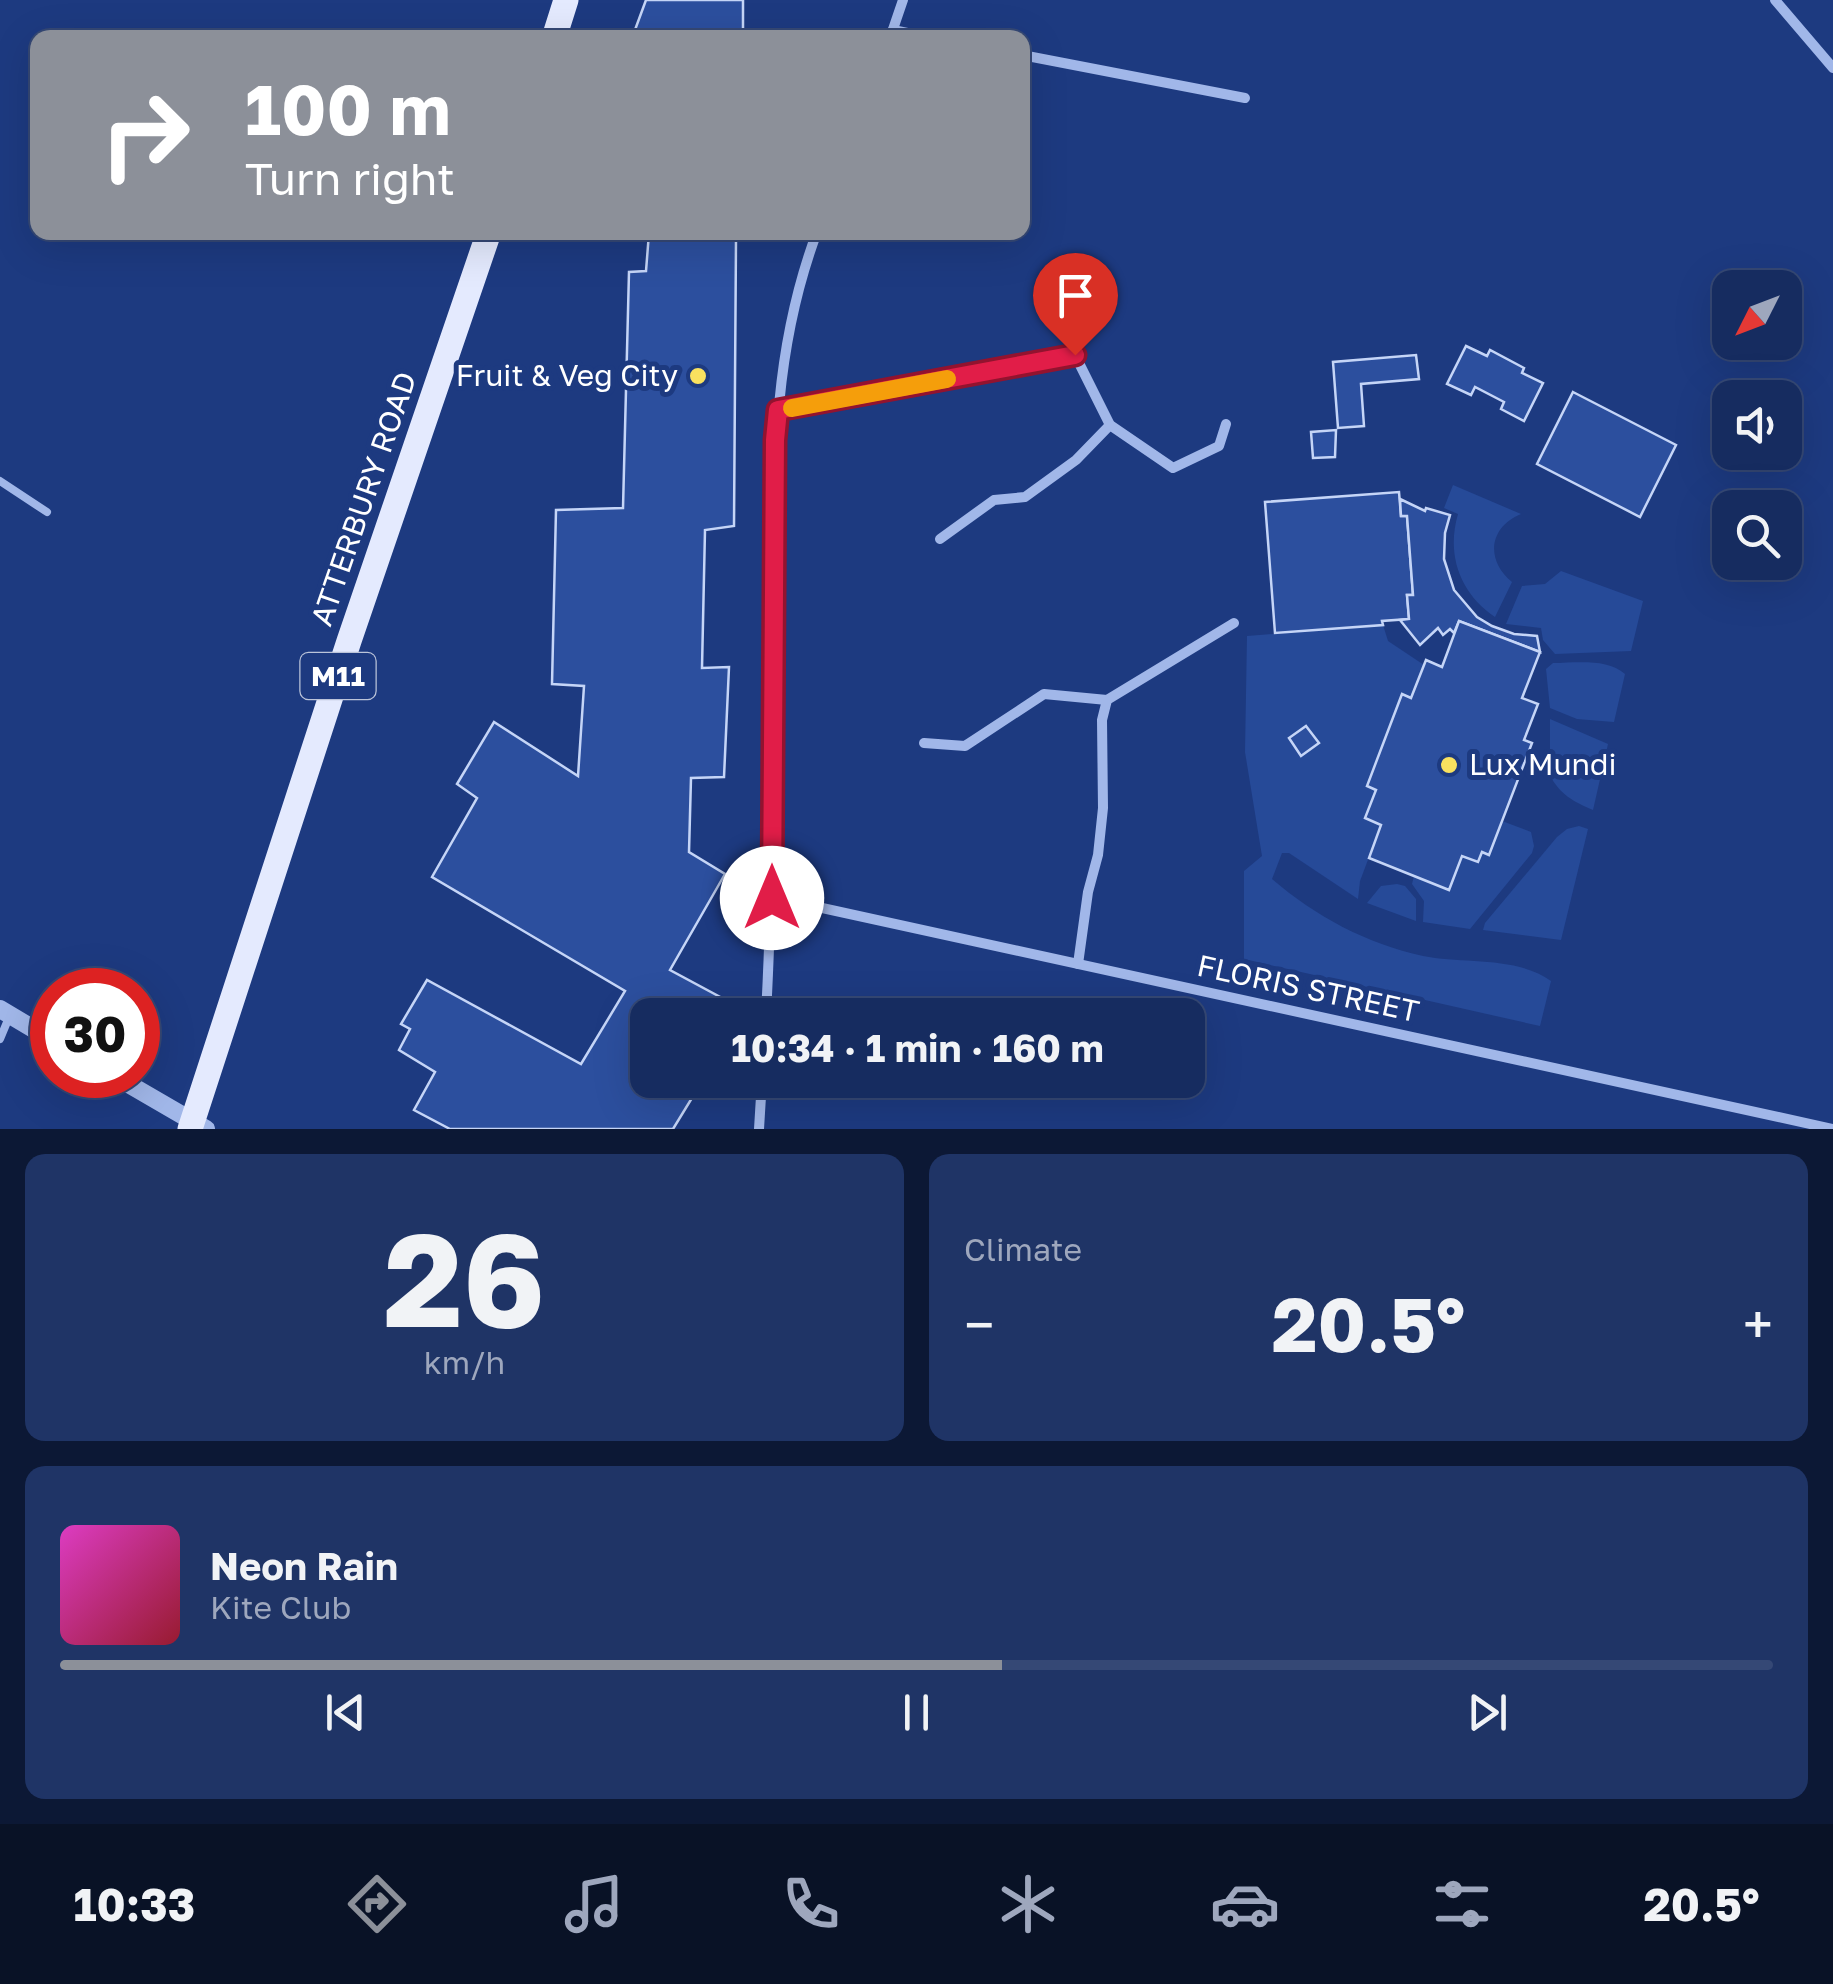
<!DOCTYPE html>
<meta charset="utf-8">
<style>
body{margin:0;font-family:"Golos Text",sans-serif;background:#1f3466;color:#f1f3f6;height:100vh;display:flex;flex-direction:column;font-size:38px;white-space:nowrap}
*{box-sizing:border-box;margin:0}
p{font-size:32px;color:#9ea7bd}
.icon{flex:none;width:55px;height:55px;fill:none;stroke:currentColor;stroke-width:2;stroke-linecap:round;stroke-linejoin:round}
.map{position:relative;height:1129px;overflow:hidden}
.drawer{display:flex;flex-direction:column;gap:25px;padding:25px;background:#0c1835;flex:1}
.drawer>*{flex:none}
.banner{position:absolute;left:30px;top:30px;width:1000px;height:210px;border-radius:20px;box-shadow:0 10px 40px #0002,0 0 0 2px #354875;background:#8c9099;color:#fff;overflow:hidden}
.needle{width:65px;rotate:228deg}
.fabs{position:absolute;left:1712px;top:270px;display:grid;gap:20px}
.fabs a{display:grid;place-items:center;width:90px;height:90px;border-radius:20px;background:#162c60;box-shadow:0 10px 40px #0002,0 0 0 2px #354875;font-size:50px}
.speed{position:absolute;left:30px;top:968px;display:flex;gap:20px;font-size:50px;font-weight:700;text-align:center}
.speed>*{display:grid;place-content:center;width:130px;height:130px;border-radius:50%;background:#162c60;box-shadow:0 10px 40px #0002,0 0 0 2px #354875;line-height:1}
.speed .limit{border:15px solid #d22;background:#fff;color:#111}
.pin{position:absolute;display:grid;place-items:center;width:85px;height:85px;color:#fff;margin:-102px -42px;border-radius:50% 50% 50% 0;rotate:-45deg;box-shadow:0 0 10px #0007}
.pin .icon{rotate:45deg}
.me{position:absolute;width:110px;margin:-55px;rotate:0deg;stroke-linejoin:round;filter:drop-shadow(0 0 8px #0008)}
.turn{display:flex;align-items:center;gap:35px;height:210px;padding:0 50px;font-size:45px}
.turn .icon{width:130px;height:130px;stroke-width:2.5}
.turn b{display:block;font-size:70px;line-height:85px}
.big{font-size:75px;font-weight:700;line-height:1.1}
.drawer .widget{flex:1;display:flex;flex-direction:column;justify-content:center;gap:15px;min-width:0;padding:0 35px;border-radius:20px;background:#1f3466}
.drawer .dial{align-items:center;gap:0}
.dial b{font-size:130px;line-height:1}
.song{display:flex;align-items:center;gap:30px}
.cover{width:120px;height:120px;border-radius:15px;background:linear-gradient(135deg,hsl(310 70% 55%),hsl(350 70% 35%))}
.played{height:10px;border-radius:5px;background:linear-gradient(90deg,#8c9099 55%,#354875 55%)}
.keys{display:flex;justify-content:space-around;direction:ltr}
.heat{display:flex;justify-content:space-between;align-items:center;font-size:55px;direction:ltr}
.drawer .tiles{flex:1;display:grid;gap:25px;grid-template-columns:1fr 1fr}
.widget:last-child{grid-column:span 2}
.trip{position:absolute;left:630px;top:998px;width:575px;height:100px;border-radius:20px;background:#162c60;box-shadow:0 10px 40px #0002,0 0 0 2px #354875;font-weight:700;line-height:100px;text-align:center}
.dock{display:flex;height:160px;justify-content:space-around;align-items:center;background:#091226;color:#9ea7bd}
.dock .icon{width:70px;height:70px}
.dock .current{color:#8c9099}
.dock b{font-size:45px;color:#f1f3f6}
.map>svg:first-child{display:block}
.green{fill:#264a98}
.building{fill:#2c4f9e;stroke:#c5d5f7;stroke-width:2.5}
.lines{fill:none;stroke-linecap:round;stroke-linejoin:round}
.service{stroke:#a1b7e9;stroke-width:8}
.minor{stroke:#a1b7e9;stroke-width:10}
.tertiary{stroke:#a1b7e9;stroke-width:18}
.primary{stroke:#e4eafe;stroke-width:25}
.route-casing{stroke:#92132f;stroke-width:25}
.route{stroke:#e11d48;stroke-width:18}
.slow{stroke:#f59e0b;stroke-width:18}
.poi-dot{fill:#f9e15f;stroke:#1d3a80;stroke-width:4}
.labels{text-anchor:middle;stroke-width:10;stroke-linejoin:round;paint-order:stroke}
.shield{fill:#1d3a80;stroke:#bbc4d9;stroke-width:2.5}
.shield-label{font-size:28px;font-weight:bold;fill:#fff}
.poi-label{font-size:30px;fill:#fff;stroke:#1d3a80;text-anchor:end}
.street-label{font-size:30px;fill:#fff;stroke:#1d3a80}
</style>
<div class="map">
<svg width="1833" height="1129" viewBox="0 0 1833 1129">
<rect width="100%" height="100%" fill="#1d3a80"/>
<g class="green">
<path d="M 1453,485 L 1521,514 C 1489,527 1485,560 1512,582 L 1495,617 C 1460,593 1446,555 1458,514 L 1444,508 Z"/>
<polygon points="1561,571 1643,601 1631,651 1555,654 1543,640 1541,628 1506,624 1522,586 1545,584"/>
<path d="M 1383,625 L 1388,641 L 1424,665 L 1411,698 L 1402,695 L 1367,786 L 1376,790 L 1381,825 L 1360,881 L 1358,899 L 1289,853 L 1282,853 L 1272,879 C 1315,916 1367,944 1423,956 C 1463,964 1517,956 1551,981 L 1540,1026 L 1244,959 L 1244,871 L 1262,856 L 1245,752 L 1247,636 Z"/>
<path d="M 1553,663 C 1576,663 1607,658 1625,674 L 1614,722 L 1577,719 L 1550,708 L 1546,669 Z"/>
<path d="M 1550,719 L 1608,744 L 1593,810 C 1574,802 1559,794 1550,775 Z"/>
<polygon points="1502,821 1531,832 1534,846 1532,853 1470,929 1423,922 1424,901 1412,884 1414,876 1449,890 1462,856 1477,862 1482,852 1489,855"/>
<polygon points="1579,826 1588,829 1561,940 1483,930 1485,923 1557,837 1567,829"/>
<polygon points="1397,884 1405,886 1416,899 1416,921 1367,903 1381,886"/>
</g>
<g class="building">
<polygon points="646,0 743,0 743,38 632,38"/>
<polygon points="649,233 736,239 734,526 705,530 702,668 729,667 724,777 691,778 689,852 725,874 670,970 722,998 713,1015 648,1015 648,1080 703,1080 673,1129 450,1129 414,1110 435,1072 399,1050 410,1029 401,1024 427,980 581,1064 625,991 432,877 477,798 457,784 494,722 578,776 584,686 552,684 556,510 623,508 629,272 646,271"/>
<polygon points="1466,346 1487,356 1490,350 1524,368 1522,373 1543,383 1524,421 1501,409 1504,402 1475,387 1471,395 1447,384"/>
<polygon points="1416,355 1419,379 1361,384 1364,426 1338,428 1333,362"/>
<polygon points="1573,392 1676,445 1640,517 1537,464"/>
<polygon points="1336,430 1335,457 1313,458 1311,432"/>
<polygon points="1399,492 1401,516 1407,516 1413,595 1407,595 1409,619 1382,621 1383,625 1275,633 1265,502"/>
<polygon points="1400,499 1425,511 1426,508 1450,515 1445,533 1444,559 1454,590 1477,617 1492,626 1514,634 1537,636 1540,652 1459,621 1454,633 1450,629 1443,635 1438,628 1420,645 1400,620 1409,619 1407,595 1413,595 1407,516 1401,516"/>
<polygon points="1459,621 1540,652 1522,698 1538,704 1524,740 1532,743 1489,855 1482,852 1478,862 1462,856 1449,890 1369,858 1381,825 1365,818 1376,790 1367,786 1402,694 1411,698 1426,660 1442,667"/>
<polygon points="1306,726 1319,743 1301,756 1289,738"/>
</g>
<g class="lines">
<g class="service">
<polyline points="0,481 47,512"/>
<polyline points="0,1039 10,1015"/>
</g>
<g class="minor">
<polyline points="1775,0 1833,68"/>
<polyline points="893,30 931,38"/>
<polyline points="890,38 903,0"/>
<polyline points="1022,55 1245,98"/>
<polyline points="778,411 1075,355 1110,425 1173,468 1219,446 1226,424"/>
<polyline points="940,539 994,500 1025,497 1076,460 1110,425"/>
<polyline points="924,743 965,746 1044,694 1107,700"/>
<polyline points="772,897 1833,1129"/>
<polyline points="1078,964 1088,892 1098,855 1103,808 1102,720 1107,700 1234,623"/>
<path d="M 766,1015 C 773,884 773,753 774,621 C 775,485 768,363 817,232"/>
<polyline points="759,1129 762,1080"/>
</g>
<g class="tertiary">
<polyline points="0,1009 52,1040"/>
<polyline points="113,1075 206,1129"/>
</g>
<g class="primary">
<polyline points="554,38 566,0"/>
<polyline points="190,1129 349,641 489,232"/>
</g>
</g>
<g class="lines">
<g class="route-casing">
<polyline id="route" points="772,898 775,440 778,410 1075,355"/>
</g>
<use href="#route" class="route"/>
<polyline class="slow" points="792,408 947,379"/>
</g>
<g class="poi-dot">
<circle cx="698" cy="376" r="10"/>
<circle cx="1449" cy="765" r="10"/>
</g>
<g class="labels">
<rect class="shield" x="300.5" y="653" width="75" height="46" rx="8"/>
<g class="shield-label">
<text x="338" y="686">M11</text>
</g>
<g class="poi-label">
<text x="678" y="386">Fruit &amp; Veg City</text>
<text x="1469" y="775" text-anchor="start">Lux Mundi</text>
</g>
<g class="street-label">
<text transform="translate(364 499) rotate(-71)" y="10">ATTERBURY ROAD</text>
<text transform="translate(1308 989) rotate(12)" y="10">FLORIS STREET</text>
</g>
</g>
</svg>
<div class="fabs">
<a><svg class="needle" viewBox="-14 -14 28 28"><path d="M0-13l5 13h-10z" fill="#e53935"/><path d="M0 13l5-13h-10z" fill="#9ea7bd"/></svg></a>
<a><svg class="icon" aria-label="sound" viewBox="0 0 24 24"><path d="M4 9h4l5-4v14l-5-4H4zM17 9q2 3 0 6"/></svg></a>
<a><svg class="icon" aria-label="search" viewBox="0 0 24 24"><circle cx="10" cy="10" r="6"/><path d="M15 15l6 6"/></svg></a>
</div>
<div class="speed"><div class="limit">30</div></div>
<div class="pin" style="left:1075px;top:355px;background:#d93025"><svg class="icon" aria-label="arrive" viewBox="0 0 24 24"><path d="M6 21V4h12l-3 4 3 4H6"/></svg></div>
<svg class="me" style="left:772px;top:898px" viewBox="-20 -20 40 40"><circle r="19" fill="#fff"/><path d="M0-13L10 11 0 6-10 11z" fill="#e11d48"/></svg>
<div class="trip">10:34 · 1 min · 160 m</div>
<div class="banner">
<div class="turn"><svg class="icon" aria-label="right" viewBox="0 0 24 24"><path d="M7 20v-9h11M14 6l5 5-5 5"/></svg><div><b>100 m</b>Turn right</div></div>
</div>
</div>
<section class="drawer">
<div class="tiles">
<div class="widget dial"><b>26</b><p>km/h</p></div>
<div class="widget"><p>Climate</p>
<div class="heat"><a>−</a><b class="big">20.5°</b><a>+</a></div>
</div>
<div class="widget">
<div class="song"><i class="cover"></i><div><b>Neon Rain</b><p>Kite Club</p></div></div>
<div class="played"></div>
<div class="keys"><svg class="icon" aria-label="previous" viewBox="0 0 24 24"><path d="M18 5L8 12l10 7zM5 5v14"/></svg><svg class="icon" aria-label="pause" viewBox="0 0 24 24"><path d="M8 5v14M16 5v14"/></svg><svg class="icon" aria-label="next" viewBox="0 0 24 24"><path d="M6 5l10 7-10 7zM19 5v14"/></svg></div>
</div>
</div>
</section>
<nav class="dock">
<b>10:33</b>
<svg class="icon current" aria-label="directions" viewBox="0 0 24 24"><path d="M12 3l9 9-9 9-9-9zM9 14v-3h6M13 9l2 2-2 2"/></svg>
<svg class="icon" aria-label="music" viewBox="0 0 24 24"><path d="M9 18V5l10-2v13"/><circle cx="6" cy="18" r="3"/><circle cx="16" cy="16" r="3"/></svg>
<svg class="icon" aria-label="phone" viewBox="0 0 24 24"><path d="M5 4h4l2 5-3 2q2 4 5 5l2-3 5 2v4C11 20 4 13 5 4z"/></svg>
<svg class="icon" aria-label="climate" viewBox="0 0 24 24"><path d="M12 3v18M4 7l16 10M4 17L20 7"/></svg>
<svg class="icon" aria-label="car" viewBox="0 0 24 24"><path d="M5 17H2v-5l4-1 3-4h7l3 4 3 1v5h-3M9 17h6M6 11h13"/><circle cx="7" cy="17" r="2"/><circle cx="17" cy="17" r="2"/></svg>
<svg class="icon" aria-label="filters" viewBox="0 0 24 24"><path d="M4 7h16M4 17h16"/><circle cx="9" cy="7" r="2"/><circle cx="15" cy="17" r="2"/></svg>
<b>20.5°</b>
</nav>
